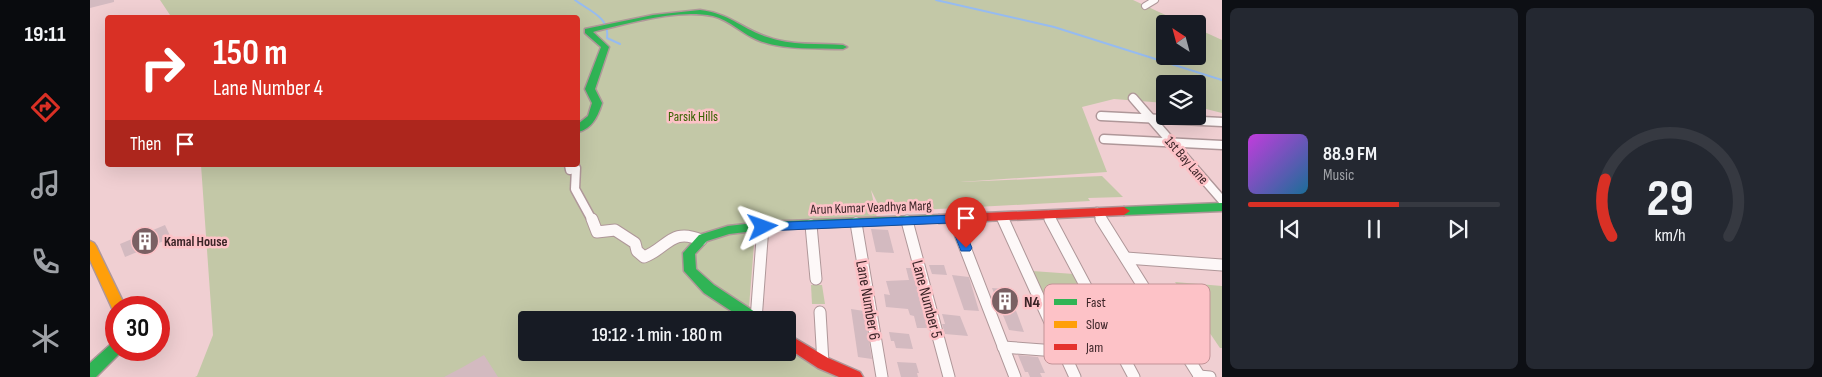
<!DOCTYPE html>
<meta charset="utf-8">
<style>
body{margin:0;font-family:"Sofia Sans Condensed",sans-serif;background:#242831;color:#f1f3f6;height:100vh;display:flex;flex-direction:column;font-size:19px;white-space:nowrap}
*{box-sizing:border-box;margin:0}
p{font-size:16px;color:#9ea1a6}
.icon{flex:none;width:28px;height:28px;fill:none;stroke:currentColor;stroke-width:2;stroke-linecap:round;stroke-linejoin:round}
.map{position:relative;flex:1;overflow:hidden}
.drawer{display:flex;flex-direction:column;gap:8px;padding:8px;background:#0d0f14;width:600px}
.drawer>*{flex:none}
.hud{position:absolute;left:15px;top:15px;width:475px;height:152px;border-radius:5px;box-shadow:0 5px 20px #0002;background:#d93025;color:#fff;overflow:hidden}
.needle{width:32px;rotate:324deg}
.fabs{position:absolute;left:1066px;top:15px;display:grid;gap:10px}
.fabs a{display:grid;place-items:center;width:50px;height:50px;border-radius:5px;background:#171b24;box-shadow:0 5px 20px #0002;font-size:25px}
.speed{position:absolute;left:15px;top:296px;display:flex;gap:10px;font-size:25px;font-weight:700;text-align:center}
.speed>*{display:grid;place-content:center;width:65px;height:65px;border-radius:50%;background:#171b24;box-shadow:0 5px 20px #0002;line-height:1}
.speed .limit{border:8px solid #d22;background:#fff;color:#111}
.pin{position:absolute;display:grid;place-items:center;width:42px;height:42px;color:#fff;margin:-51px -21px;border-radius:50% 50% 50% 0;rotate:-45deg;box-shadow:0 0 5px #0007}
.pin .icon{rotate:45deg}
.me{position:absolute;width:55px;margin:-28px;rotate:86deg;stroke-linejoin:round;filter:drop-shadow(0 0 4px #0008)}
.turn{display:flex;align-items:center;gap:18px;height:105px;padding:0 25px;font-size:22px}
.turn .icon{width:65px;height:65px;stroke-width:2.5}
.turn b{display:block;font-size:35px;line-height:42px}
.then{display:flex;align-items:center;height:48px;padding:0 25px;background:#0003;gap:10px;font-size:19px}
.drawer .card{flex:1;display:flex;flex-direction:column;justify-content:center;gap:8px;min-width:0;padding:0 18px;border-radius:8px;background:#242831}
.drawer .dial{align-items:center;gap:0}
.dial svg{height:130px;overflow:visible;fill:none;stroke:#363941;stroke-width:7;stroke-linecap:round;text-anchor:middle}
.dial text{fill:#f1f3f6;stroke:none}
.song{display:flex;align-items:center;gap:15px}
.cover{width:60px;height:60px;border-radius:8px;background:linear-gradient(135deg,hsl(290 70% 55%),hsl(200 70% 35%))}
.played{height:5px;border-radius:2px;background:linear-gradient(90deg,#d93025 60%,#363941 60%)}
.keys{display:flex;justify-content:space-around;direction:ltr}
.drawer .tiles{flex:1;display:grid;gap:8px;grid-template-columns:repeat(2,1fr)}
.trip{position:absolute;left:428px;top:311px;width:278px;height:50px;border-radius:5px;background:#171b24;box-shadow:0 5px 20px #0002;font-weight:600;line-height:50px;text-align:center}
main{display:flex;flex:1;min-height:0}
.dock{display:flex;flex-direction:column;width:90px;justify-content:space-around;align-items:center;background:#090b0e;color:#9ea1a6}
.dock .icon{width:35px;height:35px}
.dock .selected{color:#d93025}
.dock b{font-size:22px;color:#f1f3f6}
.map>svg:first-child{display:block}
.green{fill:#c3c8a7}
.lines{fill:none;stroke-linecap:round;stroke-linejoin:round}
.stream{stroke:#96bbf0;stroke-width:2}
.building{fill:#d3bac0}
.street-far2-casing{stroke:#af9799;stroke-width:8}
.street-far1-casing{stroke:#af9799;stroke-width:11}
.street-casing{stroke:#af9799;stroke-width:13}
.fast-casing{stroke:#af9799;stroke-width:3}
.slow-casing{stroke:#af9799;stroke-width:3}
.jam-casing{stroke:#af9799;stroke-width:3}
.street-far2{stroke:#fdf8f8;stroke-width:6}
.street-far1{stroke:#fdf8f8;stroke-width:8}
.street{stroke:#fdf8f8;stroke-width:11}
.fast{fill:#30b455;fill-rule:evenodd}
.slow{fill:#ff9f0a;fill-rule:evenodd}
.jam{fill:#e5322d;fill-rule:evenodd}
.route{fill:#1a73e8;stroke:#114b97}
.labels{text-anchor:middle;stroke-width:5;stroke-linejoin:round;paint-order:stroke}
.park-label{font-size:14px;fill:#366200;stroke:#fdc2c7}
.street-label{font-size:14px;fill:#3b2427;stroke:#fdc2c7}
.poi-label{font-size:14px;font-weight:bold;fill:#3b2427;stroke:#fdc2c7;text-anchor:start}
.near-street-label{font-size:16px;fill:#3b2427;stroke:#fdc2c7}
.near-poi-label{font-size:16px;font-weight:bold;fill:#3b2427;stroke:#fdc2c7;text-anchor:start}
.key{fill:#fdc2c7;stroke:#c39397;stroke-width:1}
.key-label{font-size:14px;fill:#3b2427}
</style>
<main>
<nav class="dock">
<b>19:11</b>
<svg class="icon selected" aria-label="directions" viewBox="0 0 24 24"><path d="M12 3l9 9-9 9-9-9zM9 14v-3h6M13 9l2 2-2 2"/></svg>
<svg class="icon" aria-label="music" viewBox="0 0 24 24"><path d="M9 18V5l10-2v13"/><circle cx="6" cy="18" r="3"/><circle cx="16" cy="16" r="3"/></svg>
<svg class="icon" aria-label="phone" viewBox="0 0 24 24"><path d="M5 4h4l2 5-3 2q2 4 5 5l2-3 5 2v4C11 20 4 13 5 4z"/></svg>
<svg class="icon" aria-label="climate" viewBox="0 0 24 24"><path d="M12 3v18M4 7l16 10M4 17L20 7"/></svg>
</nav>
<div class="map">
<svg width="1132" height="377" viewBox="0 0 1132 377">
<rect width="100%" height="100%" fill="#f0cfd2"/>
<g class="green">
<path d="M 70,0 L 1043,0 L 1095,24 L 1075,24 L 1075,56 L 1108,56 L 1108,29 L 1132,40 L 1132,113 L 1108,107 L 1108,84 L 1075,84 L 1075,103 L 1024,99 L 992,107 L 1017,172 L 870,182 L 1012,176 L 1033,197 L 998,198 L 1000,201 L 792,212 L 781,190 L 787,218 L 609,236 L 605,253 C 623,233 640,234 665,232 L 659,307 L 661,320 L 436,320 L 436,352 L 696,352 L 696,344 L 754,377 L 105,377 L 107,376 L 123,335 L 111,165 L 488,165 L 488,18 L 82,18 Z"/>
<polygon points="942,271 984,274 1024,351 975,346"/>
<polygon points="1085,282 1132,286 1132,348 1130,348"/>
<polygon points="721,285 732,285 735,304 722,304"/>
</g>
<g class="lines">
<g class="stream">
<path d="M 485,0 C 499,11 520,17 517,38 L 530,44"/>
<polyline points="846,0 964,27 1132,80"/>
</g>
</g>
<g class="building">
<polygon points="0,0 24,0 24,2 0,8"/>
<polygon points="75,225 81,238 35,257 30,244"/>
<polygon points="781,229 798,230 804,253 786,252"/>
<polygon points="839,265 854,265 857,275 842,274"/>
<polygon points="816,268 822,268 838,328 827,328 824,316 820,315 818,309 796,307 794,294 800,295 796,281 819,280"/>
<polygon points="862,275 879,277 889,311 874,310"/>
<polygon points="902,288 918,289 934,332 919,330"/>
<polygon points="761,309 774,311 782,359 768,357"/>
<polygon points="852,314 870,316 878,336 855,334 852,324 855,324"/>
<polygon points="799,332 819,334 823,349 806,348 804,341 801,341"/>
<polygon points="394,355 408,377 354,377 373,367"/>
<polygon points="928,355 948,357 955,373 950,373 952,377 940,377 938,372 935,372"/>
<polygon points="807,362 826,363 829,373 827,373 828,377 811,377"/>
</g>
<g class="lines">
<g class="street-far2-casing">
<polyline id="street-far2" points="1055,6 1065,0"/>
</g>
<g class="street-far1-casing">
<g id="street-far1">
<polyline points="1043,98 1132,200"/>
<polyline points="1011,116 1132,122"/>
<polyline points="1014,139 1132,145"/>
<polyline points="479,165 480,170 486,168 485,189 502,220"/>
<polyline points="1007,212 1012,220"/>
<polyline points="958,215 961,220"/>
<polyline points="912,217 913,220"/>
</g>
</g>
<g class="street-casing">
<g id="street">
<path d="M 502,219 L 507,232 L 525,230 L 545,243 L 547,251 L 554,257 C 578,248 581,227 611,240"/>
<polyline points="864,219 925,377"/>
<polyline points="913,219 985,377"/>
<polyline points="960,219 1044,377"/>
<polyline points="1011,219 1110,377"/>
<polyline points="817,221 859,377"/>
<polyline points="766,223 792,377"/>
<polyline points="721,225 726,279"/>
<polyline points="1036,258 1132,265"/>
<polyline points="730,312 733,363"/>
<polyline points="666,320 673,226"/>
<polyline points="913,347 1034,356"/>
<polyline points="1109,376 1120,377"/>
</g>
</g>
<g class="fast-casing">
<g id="fast">
<path d="M 610,10 C 641,14 650,28 677,37 C 701,46 728,43 753,45 L 757,47 L 753,49 C 725,48 696,50 670,41 C 653,35 640,20 623,16 C 585,9 542,23 506,31 L 503,32 L 519,47 L 505,89 L 512,103 C 508,116 502,129 488,132 L 488,124 L 498,116 L 502,103 L 495,89 L 511,47 L 495,33 L 495,29 L 563,15 Z"/>
<polygon points="1132,203 1132,211 1034,215 1028,211 1034,207"/>
<polygon points="849,215 855,219 853,222 673,230 639,234 617,241 605,254 606,269 624,285 671,316 673,320 655,320 614,293 594,271 593,253 609,235 638,226 673,222"/>
<polygon points="26,342 26,350 32,350 31,352 6,377 0,377 0,363 21,344"/>
</g>
</g>
<g class="slow-casing">
<polygon id="slow" points="0,241 4,243 6,246 36,308 26,308 26,313 22,308 0,260"/>
</g>
<g class="jam-casing">
<g id="jam">
<polygon points="1034,207 1040,211 1034,215 849,223 843,219 849,215"/>
<polygon points="696,333 738,358 770,372 773,377 749,377 728,368 696,347"/>
</g>
</g>
<use href="#street-far2" class="street-far2"/>
<use href="#street-far1" class="street-far1"/>
<use href="#street" class="street"/>
<use href="#fast" class="fast"/>
<use href="#slow" class="slow"/>
<use href="#jam" class="jam"/>
</g>
<polygon class="route" points="864,215 870,219 882,248 880,251 871,251 860,223 673,231 667,227 673,223"/>
<defs>
<g id="building-disc" transform="scale(1.4375)"><circle r="9.5" fill="#7a6063" stroke="#fdc2c7"/><path d="M-4-6H4V6H1V3H-1V6H-4ZM-2.5-4.3h1.7v1.8h-1.7ZM.8-4.3h1.7v1.8H.8ZM-2.5-1h1.7V.8h-1.7ZM.8-1h1.7V.8H.8Z" fill="#fff"/></g>
</defs>
<g fill-rule="evenodd">
<use href="#building-disc" x="55" y="241"/>
<use href="#building-disc" x="915" y="301"/>
</g>
<g class="labels">
<g class="park-label">
<text x="603" y="121">Parsik Hills</text>
</g>
<g class="street-label">
<text transform="translate(1097 160) rotate(49)" y="5">1st Bay Lane</text>
<text transform="translate(781 207) rotate(-2)" y="5">Arun Kumar Veadhya Marg</text>
</g>
<g class="poi-label">
<text x="74" y="246">Kamal House</text>
</g>
<g class="near-street-label">
<text transform="translate(838 299) rotate(75)" y="6">Lane Number 5</text>
<text transform="translate(779 300) rotate(80)" y="6">Lane Number 6</text>
</g>
<g class="near-poi-label">
<text x="934" y="307">N4</text>
</g>
</g>
<rect x="954" y="284" width="166" height="80" rx="8" class="key"/>
<rect x="964" y="299" width="23" height="6" fill="#30b455"/>
<rect x="964" y="321" width="23" height="7" fill="#ff9f0a"/>
<rect x="964" y="344" width="23" height="6" fill="#e5322d"/>
<g class="key-label">
<text x="996" y="307">Fast</text>
<text x="996" y="329">Slow</text>
<text x="996" y="352">Jam</text>
</g>
</svg>
<div class="fabs">
<a><svg class="needle" viewBox="-14 -14 28 28"><path d="M0-13l5 13h-10z" fill="#e53935"/><path d="M0 13l5-13h-10z" fill="#9ea1a6"/></svg></a>
<a><svg class="icon" aria-label="layers" viewBox="0 0 24 24"><path d="M12 4l9 5-9 5-9-5zM3 14l9 5 9-5"/></svg></a>
</div>
<div class="speed"><div class="limit">30</div></div>
<div class="pin" style="left:876px;top:248px;background:#d93025"><svg class="icon" aria-label="arrive" viewBox="0 0 24 24"><path d="M6 21V4h12l-3 4 3 4H6"/></svg></div>
<svg class="me" style="left:673px;top:227px" viewBox="-20 -20 40 40"><path d="M0-17L14 15 0 8-14 15z" fill="#1a73e8" stroke="#fff" stroke-width="4"/></svg>
<div class="trip">19:12 · 1 min · 180 m</div>
<div class="hud">
<div class="turn"><svg class="icon" aria-label="right" viewBox="0 0 24 24"><path d="M7 20v-9h11M14 6l5 5-5 5"/></svg><div><b>150 m</b>Lane Number 4</div></div>
<div class="then">Then<svg class="icon" aria-label="arrive" viewBox="0 0 24 24"><path d="M6 21V4h12l-3 4 3 4H6"/></svg></div>
</div>
</div>
<section class="drawer">
<div class="tiles">
<div class="card">
<div class="song"><i class="cover"></i><div><b>88.9 FM</b><p>Music</p></div></div>
<div class="played"></div>
<div class="keys"><svg class="icon" aria-label="previous" viewBox="0 0 24 24"><path d="M18 5L8 12l10 7zM5 5v14"/></svg><svg class="icon" aria-label="pause" viewBox="0 0 24 24"><path d="M8 5v14M16 5v14"/></svg><svg class="icon" aria-label="next" viewBox="0 0 24 24"><path d="M6 5l10 7-10 7zM19 5v14"/></svg></div>
</div>
<div class="card dial"><svg viewBox="0 0 100 80">
<path d="M14 69A42 42 0 1 1 86 69"/>
<path d="M14 69A42 42 0 0 1 10 34" stroke="#d93025"/>
<text x="50" y="56" font-size="32" font-weight="700">29</text>
<text x="50" y="72" font-size="11">km/h</text>
</svg></div>
</div>
</section>
</main>
